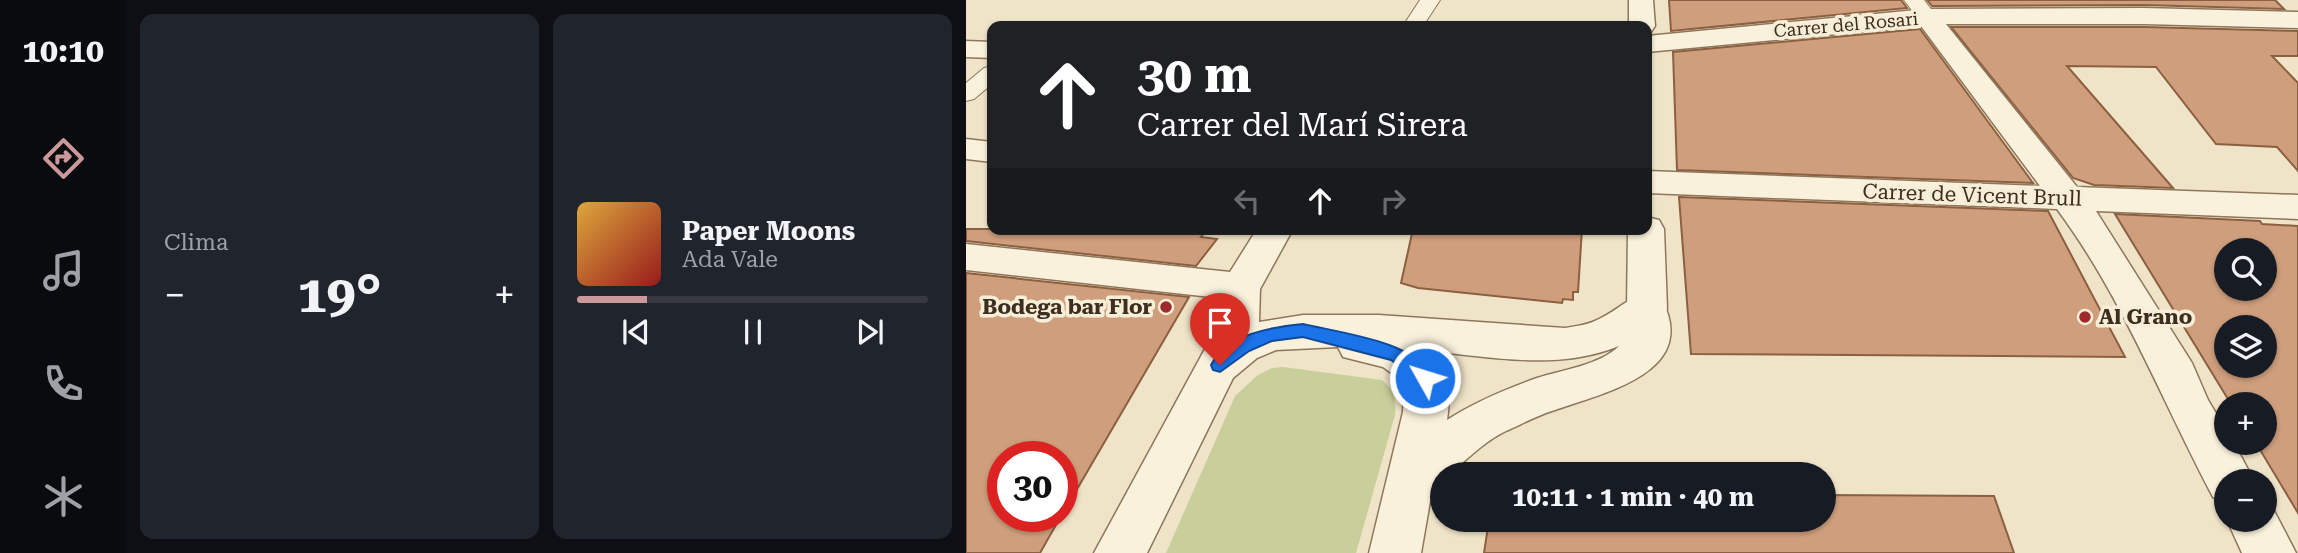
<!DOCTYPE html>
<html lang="es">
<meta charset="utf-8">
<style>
body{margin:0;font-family:"Roboto Serif",serif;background:#20242c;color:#f1f3f6;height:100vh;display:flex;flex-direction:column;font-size:26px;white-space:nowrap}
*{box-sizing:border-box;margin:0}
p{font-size:23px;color:#9ea1a6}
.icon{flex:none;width:38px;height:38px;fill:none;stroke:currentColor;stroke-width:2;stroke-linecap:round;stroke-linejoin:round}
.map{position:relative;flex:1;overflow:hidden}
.sheet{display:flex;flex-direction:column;gap:14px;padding:14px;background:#0d0f14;width:840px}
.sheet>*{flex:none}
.guide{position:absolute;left:21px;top:21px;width:665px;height:214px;border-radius:14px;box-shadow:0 2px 5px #0004;background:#202124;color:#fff;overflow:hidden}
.tools{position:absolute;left:1248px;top:238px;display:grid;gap:14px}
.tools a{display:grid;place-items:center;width:63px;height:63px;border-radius:50%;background:#171b24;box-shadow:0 2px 5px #0004;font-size:35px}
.speed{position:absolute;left:21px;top:441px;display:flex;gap:14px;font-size:35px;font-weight:700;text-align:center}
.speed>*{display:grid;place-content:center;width:91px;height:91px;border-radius:50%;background:#171b24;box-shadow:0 2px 5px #0004;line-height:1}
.speed .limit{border:10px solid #d22;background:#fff;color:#111}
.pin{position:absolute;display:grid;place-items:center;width:60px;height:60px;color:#fff;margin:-72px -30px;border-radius:50% 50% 50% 0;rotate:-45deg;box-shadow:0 0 7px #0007}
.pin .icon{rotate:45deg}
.me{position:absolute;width:77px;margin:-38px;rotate:309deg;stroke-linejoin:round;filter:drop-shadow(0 0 5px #0008)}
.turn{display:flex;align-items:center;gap:24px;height:147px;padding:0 35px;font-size:32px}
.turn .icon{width:91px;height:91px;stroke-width:2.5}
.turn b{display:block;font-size:49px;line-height:60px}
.lanes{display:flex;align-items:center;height:66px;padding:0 35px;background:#0003;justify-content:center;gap:35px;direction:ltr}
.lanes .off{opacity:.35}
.big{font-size:52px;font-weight:700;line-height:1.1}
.sheet .card{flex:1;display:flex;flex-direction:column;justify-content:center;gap:10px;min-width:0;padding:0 24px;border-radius:14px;background:#20242c}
.song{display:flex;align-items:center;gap:21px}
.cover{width:84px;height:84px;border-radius:10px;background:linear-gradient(135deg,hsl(40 70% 55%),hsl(0 70% 35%))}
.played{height:7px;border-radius:4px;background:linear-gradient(90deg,#cc999b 20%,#363941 20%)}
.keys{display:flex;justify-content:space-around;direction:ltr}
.heat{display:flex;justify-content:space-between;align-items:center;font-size:38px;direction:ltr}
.sheet .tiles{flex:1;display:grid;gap:14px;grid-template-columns:repeat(2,1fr)}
.trip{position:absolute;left:464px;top:462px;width:406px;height:70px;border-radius:35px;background:#171b24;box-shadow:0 2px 5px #0004;font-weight:700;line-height:70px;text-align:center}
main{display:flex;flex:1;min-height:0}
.menu{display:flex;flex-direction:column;width:126px;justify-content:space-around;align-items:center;background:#090b0e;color:#9ea1a6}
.menu .icon{width:49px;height:49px}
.menu .active{color:#cc999b}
.menu b{font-size:32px;color:#f1f3f6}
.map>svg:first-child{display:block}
.green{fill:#c9cf9b}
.building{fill:#cf9f7d;stroke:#8d5f41;stroke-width:2;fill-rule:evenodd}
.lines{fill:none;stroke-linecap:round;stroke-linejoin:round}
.pedestrian-casing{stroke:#8d765c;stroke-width:2}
.minor-casing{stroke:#8d765c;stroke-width:3}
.tertiary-casing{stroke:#8d765c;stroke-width:3}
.pedestrian{fill:#faf1dc;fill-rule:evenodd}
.minor{fill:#faf1dc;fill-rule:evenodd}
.tertiary{fill:#faf1dc;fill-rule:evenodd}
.route{fill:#1a73e8;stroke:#114b97;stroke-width:2}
.poi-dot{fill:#9e2a2b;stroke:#f7eed8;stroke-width:2.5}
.labels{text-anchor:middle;stroke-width:7;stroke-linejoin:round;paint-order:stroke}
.far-street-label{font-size:18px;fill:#3d2e20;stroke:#f7eed8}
.street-label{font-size:21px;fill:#3d2e20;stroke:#f7eed8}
.poi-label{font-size:21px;font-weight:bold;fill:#3d2e20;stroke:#f7eed8;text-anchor:end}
</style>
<main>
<nav class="menu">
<b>10:10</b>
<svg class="icon active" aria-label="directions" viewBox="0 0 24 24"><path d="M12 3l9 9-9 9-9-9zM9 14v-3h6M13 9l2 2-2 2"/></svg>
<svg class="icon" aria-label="music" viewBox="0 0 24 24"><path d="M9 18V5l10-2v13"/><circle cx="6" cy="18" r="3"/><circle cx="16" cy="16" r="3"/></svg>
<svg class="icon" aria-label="phone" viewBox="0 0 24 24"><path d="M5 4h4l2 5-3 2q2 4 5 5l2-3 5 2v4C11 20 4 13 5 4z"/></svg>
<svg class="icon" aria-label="climate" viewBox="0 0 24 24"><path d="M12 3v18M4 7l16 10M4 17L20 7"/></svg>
</nav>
<section class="sheet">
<div class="tiles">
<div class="card"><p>Clima</p>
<div class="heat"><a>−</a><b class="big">19°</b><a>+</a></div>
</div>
<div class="card">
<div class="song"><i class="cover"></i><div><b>Paper Moons</b><p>Ada Vale</p></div></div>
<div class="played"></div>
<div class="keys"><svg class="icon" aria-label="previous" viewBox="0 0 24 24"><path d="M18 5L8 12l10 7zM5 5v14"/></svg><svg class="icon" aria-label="pause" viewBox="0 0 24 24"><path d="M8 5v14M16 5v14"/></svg><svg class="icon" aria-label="next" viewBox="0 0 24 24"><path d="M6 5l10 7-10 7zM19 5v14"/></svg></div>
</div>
</div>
</section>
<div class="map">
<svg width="1332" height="553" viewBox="0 0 1332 553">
<rect width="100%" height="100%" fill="#f0e4c8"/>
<path class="green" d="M 317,367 L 416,380 C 429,391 430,399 429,415 L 390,553 L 200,553 L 269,396 L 292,375 L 306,368 Z"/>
<g class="building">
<polygon points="703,0 935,0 941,8 705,31"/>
<polygon points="961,0 1309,0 1318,9 1178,5 966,6"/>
<polygon points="985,27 1178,27 1332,31 1332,56 1306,56 1332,83 1332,171 1311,147 1250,144 1190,67 1101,66 1207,188 1128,185 1107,178"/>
<polygon points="954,29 1067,183 711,170 707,52"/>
<polygon points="713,197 1082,211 1159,357 725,354"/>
<path d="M 1149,214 L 1294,221 L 1296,224 L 1332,226 L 1332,513 L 1290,443 L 1298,443 L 1298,404 L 1265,404 ZM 1260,250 L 1298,250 L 1298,289 L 1260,289 ZM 1260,327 L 1298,327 L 1298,366 L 1260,366 Z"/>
<polygon points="0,229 241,229 235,237 251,239 230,266 0,241"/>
<polygon points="447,229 616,229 612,292 607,292 607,300 597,299 596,303 452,288 435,283"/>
<polygon points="0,273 223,297 96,515 96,457 37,457 37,516 95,516 74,553 0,553"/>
<polygon points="858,495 1028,496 1048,553 518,553 523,520 858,520"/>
</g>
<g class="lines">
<g class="pedestrian-casing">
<g id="pedestrian">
<polygon points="454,0 474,0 457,26 437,26"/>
<polygon points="938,0 958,0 971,17 968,21 954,21"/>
<polygon points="26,66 26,84 8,99 0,101 0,83 18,68"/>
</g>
</g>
<g class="minor-casing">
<g id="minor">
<path d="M 1178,8 L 1332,12 L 1332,28 L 1178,24 L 980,24 L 1111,187 L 1332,195 L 1332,219 L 1130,211 L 1226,363 L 1242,400 L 1260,430 L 1260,443 L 1268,443 L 1288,481 L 1260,481 L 1260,502 L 1247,497 C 1196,401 1156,296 1091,209 L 681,193 L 681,171 L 1074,186 L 955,26 L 681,52 L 681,36 L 961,9 Z"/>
<polygon points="0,41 26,42 26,58 0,57"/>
<polygon points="0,139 26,142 26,162 0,159"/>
<path d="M 291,229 L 327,229 L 294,289 L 293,322 L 337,315 L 413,315 L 599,328 C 611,326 622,325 633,319 C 657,308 667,289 695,298 C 735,372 640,392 589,410 C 572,415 556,424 540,431 C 519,441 501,459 484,474 L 476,474 L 476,481 L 466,490 L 455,553 L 403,553 L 437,412 L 438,382 L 417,367 L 377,357 L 372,347 L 310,350 L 291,358 L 267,378 L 181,553 L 128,553 L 252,325 L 254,298 L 0,270 L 0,244 L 264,272 ZM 653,346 C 634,365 596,370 571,378 C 540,389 509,402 481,420 C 485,393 484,370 462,351 C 526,357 592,371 653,346 Z"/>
<polygon points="1298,501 1304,503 1330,553 1276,553 1261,520 1298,520"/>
</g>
</g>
<g class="tertiary-casing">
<g id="tertiary">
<polygon points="663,0 687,0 689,26 685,32 681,33 681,26 663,26"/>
<polygon points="681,217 693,220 698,229 701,309 695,320 681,324 667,320 661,309 662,229 681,229"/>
</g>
</g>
<use href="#pedestrian" class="pedestrian"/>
<use href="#minor" class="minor"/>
<use href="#tertiary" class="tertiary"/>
</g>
<path class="route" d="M 337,324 C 374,333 450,341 468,378 L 466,383 L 459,385 L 425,360 L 337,337 L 306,341 L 283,351 L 254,372 L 247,370 L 245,365 C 261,334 306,327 337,324 Z"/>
<g class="poi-dot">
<circle cx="200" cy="307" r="7"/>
<circle cx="1119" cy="317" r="7"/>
</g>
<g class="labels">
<g class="far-street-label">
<text transform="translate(880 25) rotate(-5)" y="6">Carrer del Rosari</text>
</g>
<g class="street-label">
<text transform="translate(1006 195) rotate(2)" y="7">Carrer de Vicent Brull</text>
</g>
<g class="poi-label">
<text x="186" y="314">Bodega bar Flor</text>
<text x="1133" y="324" text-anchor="start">Al Grano</text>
</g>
</g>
</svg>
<div class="tools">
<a><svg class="icon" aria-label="search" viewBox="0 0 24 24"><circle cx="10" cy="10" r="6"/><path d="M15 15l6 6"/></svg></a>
<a><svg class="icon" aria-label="layers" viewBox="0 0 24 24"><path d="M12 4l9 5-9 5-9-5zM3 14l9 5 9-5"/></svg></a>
<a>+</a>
<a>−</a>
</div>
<div class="speed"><div class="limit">30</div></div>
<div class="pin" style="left:254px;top:365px;background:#d93025"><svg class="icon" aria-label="arrive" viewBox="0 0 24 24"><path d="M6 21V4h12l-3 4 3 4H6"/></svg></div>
<svg class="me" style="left:459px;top:378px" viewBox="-20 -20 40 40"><circle r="17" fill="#1a73e8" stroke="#fff" stroke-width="3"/><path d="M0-11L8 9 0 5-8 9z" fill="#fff"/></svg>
<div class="trip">10:11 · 1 min · 40 m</div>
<div class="guide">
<div class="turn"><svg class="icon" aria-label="ahead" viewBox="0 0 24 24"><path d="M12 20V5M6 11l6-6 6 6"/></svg><div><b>30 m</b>Carrer del Marí Sirera</div></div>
<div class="lanes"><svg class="icon off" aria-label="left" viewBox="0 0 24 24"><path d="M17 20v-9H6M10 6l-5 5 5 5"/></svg><svg class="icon" aria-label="ahead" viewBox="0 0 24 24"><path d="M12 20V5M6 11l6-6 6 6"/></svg><svg class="icon off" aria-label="right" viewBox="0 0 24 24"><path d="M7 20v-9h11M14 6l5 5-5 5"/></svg></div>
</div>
</div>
</main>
